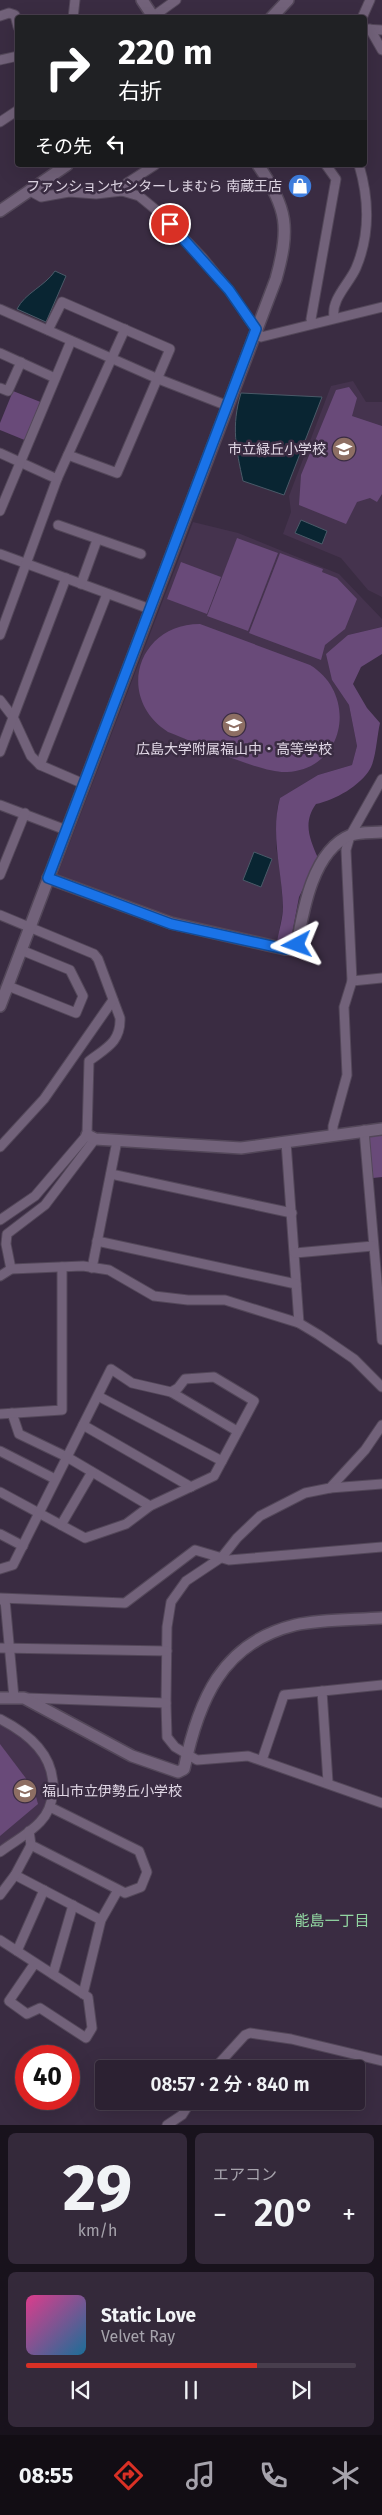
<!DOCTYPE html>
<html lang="ja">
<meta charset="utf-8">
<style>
body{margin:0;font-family:"Fira Sans","Noto Sans JP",sans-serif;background:#34293a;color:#f1f3f6;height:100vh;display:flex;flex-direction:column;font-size:19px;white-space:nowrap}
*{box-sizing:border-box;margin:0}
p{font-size:16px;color:#a6a3ac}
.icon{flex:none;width:28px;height:28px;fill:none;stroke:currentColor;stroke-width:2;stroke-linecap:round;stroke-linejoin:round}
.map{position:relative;height:2125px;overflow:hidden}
.drawer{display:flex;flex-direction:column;gap:8px;padding:8px;background:#18121c;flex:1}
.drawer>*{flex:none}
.banner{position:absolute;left:15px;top:15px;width:352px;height:152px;border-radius:5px;box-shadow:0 5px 20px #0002,0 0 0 1px #483e4d;background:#202124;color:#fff;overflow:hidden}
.speed{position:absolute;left:15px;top:2045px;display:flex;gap:10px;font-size:25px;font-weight:700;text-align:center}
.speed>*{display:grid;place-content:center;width:65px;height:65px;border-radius:50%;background:#2c2132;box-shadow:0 5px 20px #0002,0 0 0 1px #483e4d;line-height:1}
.speed .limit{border:8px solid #d22;background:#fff;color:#111}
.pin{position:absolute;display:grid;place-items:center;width:42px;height:42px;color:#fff;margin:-21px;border:2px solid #fff;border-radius:50%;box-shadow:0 1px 5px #0007}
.me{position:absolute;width:55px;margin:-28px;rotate:266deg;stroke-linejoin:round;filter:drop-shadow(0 0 4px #0008)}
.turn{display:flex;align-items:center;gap:18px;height:105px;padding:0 20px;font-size:22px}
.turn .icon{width:65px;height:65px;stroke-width:2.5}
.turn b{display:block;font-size:35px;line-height:42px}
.then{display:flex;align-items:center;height:48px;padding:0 20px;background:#0003;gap:10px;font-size:19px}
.big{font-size:38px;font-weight:600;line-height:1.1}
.drawer .card{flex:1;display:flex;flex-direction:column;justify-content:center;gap:8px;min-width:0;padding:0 18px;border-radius:8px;background:#34293a}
.drawer .dial{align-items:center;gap:0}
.dial b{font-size:65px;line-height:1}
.song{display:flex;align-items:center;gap:15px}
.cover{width:60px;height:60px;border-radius:8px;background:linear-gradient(135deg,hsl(330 70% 55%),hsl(200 70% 35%))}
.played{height:5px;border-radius:2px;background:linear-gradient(90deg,#d93025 70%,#483e4d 70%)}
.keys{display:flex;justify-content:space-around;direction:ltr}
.heat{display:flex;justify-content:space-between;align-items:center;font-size:28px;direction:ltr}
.drawer .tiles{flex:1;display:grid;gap:8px;grid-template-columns:1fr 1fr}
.card:last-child{grid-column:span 2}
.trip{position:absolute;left:95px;top:2060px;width:270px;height:50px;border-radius:5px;background:#2c2132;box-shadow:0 5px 20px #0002,0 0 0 1px #483e4d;font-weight:600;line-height:50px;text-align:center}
.dock{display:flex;height:80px;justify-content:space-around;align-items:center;background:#120d14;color:#a6a3ac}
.dock .icon{width:35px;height:35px}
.dock .selected{color:#d93025}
.dock b{font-size:22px;color:#f1f3f6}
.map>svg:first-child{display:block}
.built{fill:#45334e}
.green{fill:#694a79}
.water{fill:#092532;stroke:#4a5a68}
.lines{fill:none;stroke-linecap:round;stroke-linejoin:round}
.street-casing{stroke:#534759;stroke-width:11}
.secondary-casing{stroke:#534759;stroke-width:14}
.street{stroke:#72627a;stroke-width:9}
.secondary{stroke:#72627a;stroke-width:11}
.route-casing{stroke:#114b97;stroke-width:12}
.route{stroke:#1a73e8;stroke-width:9}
.labels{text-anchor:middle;stroke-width:5;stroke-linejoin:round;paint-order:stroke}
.poi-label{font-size:14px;fill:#e0d7e5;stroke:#3a2c42;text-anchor:end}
.neighbourhood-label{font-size:15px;fill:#92d6a2;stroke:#3a2c42}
</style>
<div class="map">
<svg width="382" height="2125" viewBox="0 0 382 2125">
<rect width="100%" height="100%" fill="#3a2c42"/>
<g class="built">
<polygon points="353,381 366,402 382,402 382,597 368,590 341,558 283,534 291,512 289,496 331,386"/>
<polygon points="193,522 238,533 339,574 382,619 382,627 348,635 332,680 349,705 357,746 352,765 318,775 280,798 277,809 276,848 280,866 283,909 277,942 170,918 57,876"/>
<polygon points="0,1722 13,1729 41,1755 50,1783 49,1800 41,1816 0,1847"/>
</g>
<g class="green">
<polygon points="349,387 357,398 352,416 382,426 382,494 377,502 370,498 357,502 346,524 299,505 301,475 336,390"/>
<polygon points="13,391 43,403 27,441 0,430 0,423"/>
<polygon points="237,538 278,553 248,631 207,616"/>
<polygon points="280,553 323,569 322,572 337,578 357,599 345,629 325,645 321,660 249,633"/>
<polygon points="181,562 221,577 207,614 167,599"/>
<path d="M 200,624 L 310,665 C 358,694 346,769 287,772 C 262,774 194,742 168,732 C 115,698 137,624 200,624 Z"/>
<path d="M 382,627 L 382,654 L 361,667 L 353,684 L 367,708 L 380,723 C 377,735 376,759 370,769 C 360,786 335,800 316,804 C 303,822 309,838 318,858 L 299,897 L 290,945 L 277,942 C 279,930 283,918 283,907 C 282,870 270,834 280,798 L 318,775 L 352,765 L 357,746 L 349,705 L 332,680 L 326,654 L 348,635 Z"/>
<polygon points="382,1134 382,1177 373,1178 369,1135"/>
<polygon points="0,1744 34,1789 38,1804 0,1836"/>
</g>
<g class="water">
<path d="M 55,271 L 66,276 L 46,322 L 17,309 C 25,293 45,286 55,271 Z"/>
<path d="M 241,393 L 322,397 L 284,495 L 243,481 C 236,449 231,426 241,393 Z"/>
<polygon points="301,520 327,531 322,544 295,533"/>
<polygon points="254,852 272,859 261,887 243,880"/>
</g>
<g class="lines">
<g class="street-casing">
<g id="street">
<polyline points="0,16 9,13 15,15 18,27"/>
<polyline points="73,18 75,0"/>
<polyline points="151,18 176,0"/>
<polyline points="362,18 370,0"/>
<polyline points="365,29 382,30"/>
<polyline points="370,29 382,50"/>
<polyline points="0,60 18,56"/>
<polyline points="0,122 18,110"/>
<polyline points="30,191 41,197 69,192 96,194 122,191 139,196 161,214 202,257 229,290 261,337 382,307"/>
<polyline points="122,191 127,183 155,165"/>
<polyline points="0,309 156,378 228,406"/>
<path d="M 334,317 C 331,299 349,284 356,268 C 370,235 369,199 359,165"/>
<polyline points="313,323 311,319 336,179 326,165"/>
<polyline points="48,330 62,302 170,349 117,473 68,455"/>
<polyline points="0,353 55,378"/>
<polyline points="0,388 8,391 21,362"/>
<polyline points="0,453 57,479"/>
<polyline points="0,511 71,341"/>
<polyline points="58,525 141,554"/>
<polyline points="0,554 150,609"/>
<polyline points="81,584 97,540"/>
<polyline points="0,635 57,479 125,329"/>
<polyline points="0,700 13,717 31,756 40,765 84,784"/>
<polyline points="0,752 66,578"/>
<polyline points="40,765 107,594"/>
<polyline points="0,805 66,830"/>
<polyline points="0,875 25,813"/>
<path d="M 0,915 L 94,954 L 98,959 L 120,1018 C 121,1042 106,1048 89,1061 L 87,1135 L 35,1196 L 0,1220"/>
<polyline points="352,981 382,978"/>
<polyline points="8,986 76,1013 83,996 70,970 21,950"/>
<polyline points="364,1130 382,1340"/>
<polyline points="333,1134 333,1126 347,1075 344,1007 352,981 346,850 350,836 382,779"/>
<polyline points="286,1142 299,1323"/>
<polyline points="0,1147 44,1099 113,1000"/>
<polyline points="111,1174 292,1213"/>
<polyline points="97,1241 296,1284"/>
<polyline points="295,1253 373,1246"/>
<polyline points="92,1268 117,1141"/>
<polyline points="11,1269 6,1244 7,1234 45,1205 95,1139"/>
<polyline points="0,1276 11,1269 83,1266 109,1270 154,1296 188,1300 225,1300 299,1323 319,1335 354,1359 382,1387"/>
<polyline points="98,1396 222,1461"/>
<polyline points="12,1413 19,1434 67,1457 150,1506"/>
<polyline points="0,1414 62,1410 62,1267"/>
<polyline points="83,1425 191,1487"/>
<polyline points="382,1425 365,1450 330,1488 305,1493 260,1516 237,1538 222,1557 186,1581 171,1602 167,1627 166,1703 167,1737 175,1747 197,1760 248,1756 382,1803"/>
<polyline points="0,1451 55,1479"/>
<polyline points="330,1488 382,1484"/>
<polyline points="0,1492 85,1538 126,1524 150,1506 214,1476 254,1401 214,1377 185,1379 178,1388 171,1392"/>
<polyline points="61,1525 92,1472"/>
<polyline points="0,1534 23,1546"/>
<polyline points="0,1569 13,1565 111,1369 132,1383 171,1392 237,1431"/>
<polyline points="0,1598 125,1603 195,1550 229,1560 382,1547"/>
<polyline points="0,1600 5,1600 14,1698"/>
<polyline points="0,1648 167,1651"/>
<polyline points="322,1691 328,1782"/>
<polyline points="27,1698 166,1703"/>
<path d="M 0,1719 C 29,1734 55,1755 53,1791 C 52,1802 48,1814 40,1822 C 29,1834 13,1842 0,1852"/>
<polyline points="262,1760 284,1695 382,1685"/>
<polyline points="29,1831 31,1845 125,1893 141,1887 147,1872 139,1851 50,1807"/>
<polyline points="15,1875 101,1920"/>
<polyline points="0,1895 15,1875 31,1845"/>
<polyline points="0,1940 88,1997 92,2028 86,2038 40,2008 27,2014 9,2001 35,1963"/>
<polyline points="17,1951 44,1890"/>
<polyline points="53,1974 73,1905"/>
<polyline points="83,1994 101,1920 118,1890"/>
<polyline points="214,2069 245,2035 250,2033 291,2039 382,2061"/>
<polyline points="167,2125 182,2115 191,2101"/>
</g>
</g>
<g class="secondary-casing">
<g id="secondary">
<polyline points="142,0 154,18"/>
<polyline points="271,18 288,0"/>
<polyline points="0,211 67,165"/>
<path d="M 48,878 L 171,923 L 285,949 L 292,949 L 297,945 C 303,910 313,850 351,835 C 361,832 372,833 382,832"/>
<path d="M 0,1006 L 276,279 C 290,229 288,208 258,165"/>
<polyline points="87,1135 95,1139 241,1148 382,1129"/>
<path d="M 0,1698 L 24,1698 L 132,1756 L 178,1772 L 184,1769 C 198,1702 221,1643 295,1625 C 322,1619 354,1620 382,1618"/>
</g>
</g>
<use href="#street" class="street"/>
<use href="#secondary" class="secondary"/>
</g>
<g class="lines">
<g class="route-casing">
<polyline id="route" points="170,224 229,290 256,329 48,878 171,924 285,949 292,949 297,945"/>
</g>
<use href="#route" class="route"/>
</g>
<defs>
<g id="shop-disc" transform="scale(1.25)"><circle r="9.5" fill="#3f7fe0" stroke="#3a2c42"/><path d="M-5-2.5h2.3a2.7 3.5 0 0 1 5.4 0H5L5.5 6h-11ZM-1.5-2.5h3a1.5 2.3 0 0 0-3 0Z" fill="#fff"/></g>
<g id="school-disc" transform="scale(1.25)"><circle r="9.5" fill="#8d6e63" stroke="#3a2c42"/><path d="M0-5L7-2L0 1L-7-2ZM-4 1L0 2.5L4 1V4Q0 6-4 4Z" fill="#fff"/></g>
</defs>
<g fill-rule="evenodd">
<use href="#shop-disc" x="300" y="186"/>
<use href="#school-disc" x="344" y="449"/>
<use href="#school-disc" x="234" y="725"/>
<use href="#school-disc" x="25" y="1791"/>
</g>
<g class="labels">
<g class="poi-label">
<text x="282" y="191">ファンションセンターしまむら 南蔵王店</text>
<text x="326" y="454">市立緑丘小学校</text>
<text x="234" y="754" text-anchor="middle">広島大学附属福山中・高等学校</text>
<text x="42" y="1796" text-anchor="start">福山市立伊勢丘小学校</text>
</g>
<g class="neighbourhood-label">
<text x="332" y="1926">能島一丁目</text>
</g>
</g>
</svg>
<div class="speed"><div class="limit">40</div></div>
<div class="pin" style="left:170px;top:224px;background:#d93025"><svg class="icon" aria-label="arrive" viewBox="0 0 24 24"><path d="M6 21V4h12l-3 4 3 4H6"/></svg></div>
<svg class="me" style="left:297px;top:945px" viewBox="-20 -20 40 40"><path d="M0-17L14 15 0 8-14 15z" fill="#1a73e8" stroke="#fff" stroke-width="4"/></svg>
<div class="trip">08:57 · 2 分 · 840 m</div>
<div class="banner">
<div class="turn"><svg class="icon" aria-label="right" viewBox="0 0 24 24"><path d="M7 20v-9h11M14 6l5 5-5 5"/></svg><div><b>220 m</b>右折</div></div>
<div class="then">その先<svg class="icon" aria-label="left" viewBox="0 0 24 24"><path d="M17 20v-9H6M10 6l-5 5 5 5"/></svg></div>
</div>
</div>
<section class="drawer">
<div class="tiles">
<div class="card dial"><b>29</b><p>km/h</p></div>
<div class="card"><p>エアコン</p>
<div class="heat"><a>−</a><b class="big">20°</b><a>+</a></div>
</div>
<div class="card">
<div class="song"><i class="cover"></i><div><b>Static Love</b><p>Velvet Ray</p></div></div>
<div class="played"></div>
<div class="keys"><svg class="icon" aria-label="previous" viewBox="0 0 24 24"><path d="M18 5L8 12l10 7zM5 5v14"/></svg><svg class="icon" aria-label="pause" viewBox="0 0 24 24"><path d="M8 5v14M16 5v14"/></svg><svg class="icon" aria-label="next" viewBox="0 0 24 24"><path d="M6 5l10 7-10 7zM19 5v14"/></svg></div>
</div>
</div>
</section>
<nav class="dock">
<b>08:55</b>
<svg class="icon selected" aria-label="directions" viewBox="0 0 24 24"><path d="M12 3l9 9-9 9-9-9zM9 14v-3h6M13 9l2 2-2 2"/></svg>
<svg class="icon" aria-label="music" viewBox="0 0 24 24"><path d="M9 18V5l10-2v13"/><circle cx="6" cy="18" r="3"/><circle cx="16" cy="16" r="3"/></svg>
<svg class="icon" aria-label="phone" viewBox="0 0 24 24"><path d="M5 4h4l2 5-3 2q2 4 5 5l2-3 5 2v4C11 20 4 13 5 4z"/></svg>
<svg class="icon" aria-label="climate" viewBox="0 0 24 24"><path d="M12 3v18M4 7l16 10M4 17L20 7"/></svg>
</nav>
